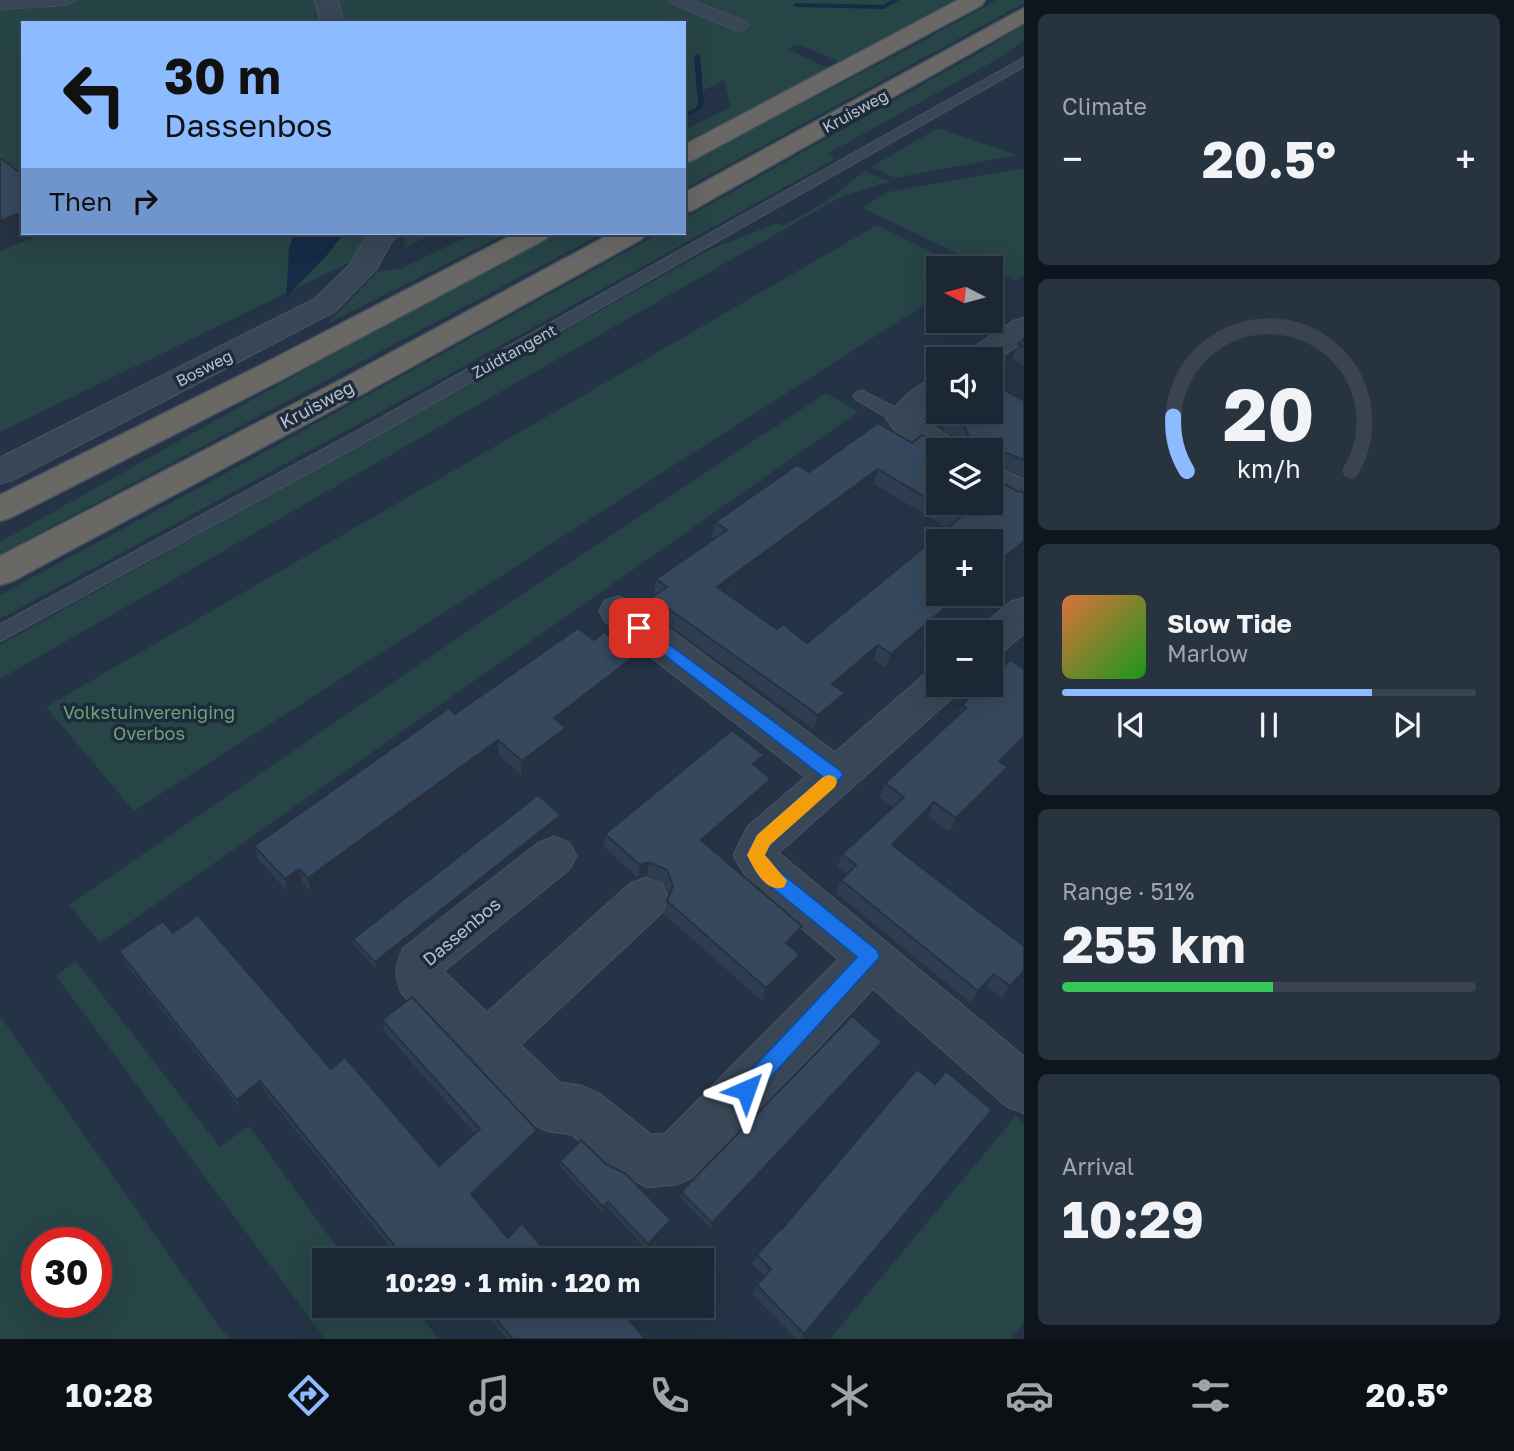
<!DOCTYPE html>
<meta charset="utf-8">
<style>
body{margin:0;font-family:"Golos Text",sans-serif;background:#283340;color:#f1f3f6;height:100vh;display:flex;flex-direction:column;font-size:26px;white-space:nowrap}
*{box-sizing:border-box;margin:0}
p{font-size:23px;color:#a0a5ac}
.icon{flex:none;width:38px;height:38px;fill:none;stroke:currentColor;stroke-width:2;stroke-linecap:round;stroke-linejoin:round}
.map{position:relative;flex:1;overflow:hidden}
.drawer{display:flex;flex-direction:column;gap:14px;padding:14px;background:#0f151d;width:490px}
.drawer>*{flex:none}
.hud{position:absolute;left:21px;top:21px;width:665px;height:214px;border-radius:0px;box-shadow:0 7px 28px #0002,0 0 0 2px #39444f;background:#8cbbff;color:#111;overflow:hidden}
.needle{width:46px;rotate:276deg}
.fabs{position:absolute;left:926px;top:256px;display:grid;gap:14px}
.fabs a{display:grid;place-items:center;width:77px;height:77px;border-radius:0px;background:#1b2734;box-shadow:0 7px 28px #0002,0 0 0 2px #39444f;font-size:35px}
.speed{position:absolute;left:21px;top:1227px;display:flex;gap:14px;font-size:35px;font-weight:700;text-align:center}
.speed>*{display:grid;place-content:center;width:91px;height:91px;border-radius:50%;background:#1b2734;box-shadow:0 7px 28px #0002,0 0 0 2px #39444f;line-height:1}
.speed .limit{border:10px solid #d22;background:#fff;color:#111}
.pin{position:absolute;display:grid;place-items:center;width:60px;height:60px;color:#fff;margin:-30px;border-radius:14px;box-shadow:0 4px 10px #0006}
.me{position:absolute;width:77px;margin:-38px;rotate:43deg;stroke-linejoin:round;filter:drop-shadow(0 0 5px #0008)}
.turn{display:flex;align-items:center;gap:24px;height:147px;padding:0 28px;font-size:32px}
.turn .icon{width:91px;height:91px;stroke-width:2.5}
.turn b{display:block;font-size:49px;line-height:60px}
.then{display:flex;align-items:center;height:66px;padding:0 28px;background:#0003;gap:14px;font-size:26px}
.big{font-size:52px;font-weight:700;line-height:1.1}
.drawer .tile{flex:1;display:flex;flex-direction:column;justify-content:center;gap:10px;min-width:0;padding:0 24px;border-radius:10px;background:#283340}
.drawer .dial{align-items:center;gap:0}
.dial svg{height:182px;overflow:visible;fill:none;stroke:#39444f;stroke-width:7;stroke-linecap:round;text-anchor:middle}
.dial text{fill:#f1f3f6;stroke:none}
.song{display:flex;align-items:center;gap:21px}
.cover{width:84px;height:84px;border-radius:10px;background:linear-gradient(135deg,hsl(20 70% 55%),hsl(120 70% 35%))}
.played{height:7px;border-radius:4px;background:linear-gradient(90deg,#8cbbff 75%,#39444f 75%)}
.keys{display:flex;justify-content:space-around;direction:ltr}
.heat{display:flex;justify-content:space-between;align-items:center;font-size:38px;direction:ltr}
.charge{height:10px;border-radius:5px;background:linear-gradient(90deg,#34c759 51%,#39444f 0)}
.trip{position:absolute;left:312px;top:1248px;width:402px;height:70px;border-radius:0px;background:#1b2734;box-shadow:0 7px 28px #0002,0 0 0 2px #39444f;font-weight:700;line-height:70px;text-align:center}
.tabs{display:flex;height:112px;justify-content:space-around;align-items:center;background:#0b1015;color:#a0a5ac}
.tabs .icon{width:49px;height:49px}
.tabs .active{color:#8cbbff}
.tabs b{font-size:32px;color:#f1f3f6}
main{display:flex;flex:1;min-height:0}
.map>svg:first-child{display:block}
.green{fill:#274447;fill-rule:evenodd}
.water{fill:#152b46}
.lines{fill:none;stroke-linecap:round;stroke-linejoin:round}
.stream{fill:#152b46;fill-rule:evenodd}
.service-casing{stroke:#434f5e;stroke-width:3}
.pedestrian-casing{stroke:#434f5e;stroke-width:2}
.minor-casing{stroke:#434f5e;stroke-width:3}
.trunk-casing{stroke:#445160;stroke-width:3}
.service{fill:#394655;fill-rule:evenodd}
.pedestrian{fill:#394655;fill-rule:evenodd}
.minor{fill:#394655;fill-rule:evenodd}
.trunk{fill:#6a6865;fill-rule:evenodd}
.wall{fill:#2e3e50;fill-rule:evenodd}
.shaded-wall{fill:#263241}
.building{fill:#36485d;stroke:#263241;stroke-width:2;fill-rule:evenodd}
.route{fill:#1a73e8;stroke:#114b97;stroke-width:2}
.slow{fill:#f59e0b}
.labels{text-anchor:middle;stroke-width:7;stroke-linejoin:round;paint-order:stroke}
.far-street-label{font-size:16px;fill:#b7c1ce;stroke:#1e2b3b}
.street-label{font-size:18px;fill:#b7c1ce;stroke:#1e2b3b}
.park-label{font-size:18px;fill:#6ca277;stroke:#1e2b3b}
</style>
<main>
<div class="map">
<svg width="1024" height="1339" viewBox="0 0 1024 1339">
<rect width="100%" height="100%" fill="#243446"/>
<g class="green">
<polygon points="0,0 954,0 839,61 797,44 788,49 827,68 684,143 684,130 731,107 724,80 702,91 699,107 684,114 684,23 23,23 23,233 435,233 404,248 406,235 0,432"/>
<polygon points="996,0 1024,0 1024,3 684,189 684,165 921,42"/>
<polygon points="1024,24 1024,40 1003,56 827,154 835,159 430,385 0,619 0,595 272,448 660,233 684,233 684,219 984,50"/>
<polygon points="938,128 1017,155 895,178 871,167"/>
<polygon points="1024,168 1024,275 1015,281 862,208 888,192"/>
<polygon points="864,171 890,182 842,196 0,679 0,645 709,250 777,223 783,226 830,199"/>
<polygon points="877,225 963,268 938,268 938,296 134,811 46,707"/>
<polygon points="475,233 507,233 327,324 378,272 402,268"/>
<polygon points="554,233 603,233 0,554 0,542 409,311"/>
<polygon points="826,393 858,412 100,943 69,905 500,609"/>
<polygon points="76,961 220,1147 249,1126 346,1260 324,1260 324,1306 378,1306 389,1320 405,1306 413,1306 439,1339 325,1339 56,976"/>
<path d="M 0,1016 L 214,1319 L 229,1339 L 0,1339 ZM 37,1242 L 96,1242 L 96,1302 L 37,1302 Z"/>
<polygon points="1016,1116 1024,1123 1024,1322 1011,1339 830,1339"/>
</g>
<polygon class="water" points="294,233 344,233 327,255 286,297 289,249"/>
<g class="lines">
<g class="stream">
<polygon points="892,0 899,0 884,9 796,7 793,5 796,3 883,5"/>
<polygon points="697,54 700,56 704,104 700,110 684,118 684,113 696,108 698,104 694,56"/>
<polygon points="421,233 446,233 430,238"/>
</g>
<g class="service-casing">
<g id="service">
<polygon points="1024,58 1024,66 377,435 0,641 0,625 365,427"/>
<polygon points="862,391 909,415 911,419 909,423 897,423 856,399 854,396 856,393"/>
</g>
</g>
<g class="pedestrian-casing">
<g id="pedestrian">
<polygon points="0,0 75,0 67,5 0,9"/>
<polygon points="669,0 691,0 747,22 749,26 741,31 735,30 671,3"/>
</g>
</g>
<g class="minor-casing">
<g id="minor">
<polygon points="315,0 337,0 344,23 322,23"/>
<polygon points="369,233 396,233 376,269 335,311 12,480 0,483 0,458 315,299 349,266"/>
<polygon points="1024,318 1024,341 990,364 990,359 963,359 967,352 1014,321"/>
<path d="M 938,378 L 938,403 L 919,419 L 958,442 L 962,450 L 938,450 L 938,459 L 898,435 L 887,419 C 899,401 916,384 938,378 Z"/>
<polygon points="990,464 1024,480 1024,507 1012,503 990,490"/>
<path d="M 618,597 L 631,601 L 835,753 L 927,673 L 938,670 L 938,684 L 960,684 L 955,695 L 778,853 L 1024,1057 L 1024,1113 L 1007,1106 L 873,988 L 763,1107 L 695,1176 L 677,1184 L 648,1187 L 607,1167 L 572,1134 L 548,1131 L 530,1123 L 402,993 C 394,975 396,965 404,947 L 539,843 L 554,837 L 569,843 L 576,856 L 569,869 L 443,971 L 487,1013 L 630,884 L 646,878 L 662,884 L 668,898 L 662,912 L 520,1045 L 560,1083 L 581,1086 L 599,1094 L 651,1135 L 665,1134 L 839,959 L 751,885 L 734,855 L 748,827 L 806,777 L 605,621 L 600,611 L 605,601 Z"/>
<polygon points="1024,598 1024,633 1003,651 990,655 990,632 977,631 1011,602"/>
</g>
</g>
<g class="trunk-casing">
<g id="trunk">
<polygon points="958,0 985,0 982,5 693,160 684,163 684,145"/>
<polygon points="1024,8 1024,23 693,210 684,212 684,193"/>
<polygon points="516,233 550,233 546,239 283,379 12,517 0,521 0,495 261,365"/>
<polygon points="612,233 646,233 642,239 366,392 13,581 0,585 0,556 344,378"/>
</g>
</g>
<use href="#service" class="service"/>
<use href="#pedestrian" class="pedestrian"/>
<use href="#minor" class="minor"/>
<use href="#trunk" class="trunk"/>
</g>
<g class="wall">
<polygon points="1024,339 1024,365 1012,359 1018,344"/>
<path d="M 1024,401 L 1024,477 L 994,465 L 994,478 L 1024,550 L 990,579 L 990,541 L 885,668 L 874,660 L 839,688 L 841,707 L 814,729 L 650,612 L 652,597 L 656,595 L 654,593 L 656,579 L 715,538 L 712,537 L 715,522 L 809,472 L 912,443 L 943,446 L 946,438 L 956,438 L 943,430 L 948,415 L 950,414 L 945,411 L 990,411 ZM 873,483 L 947,528 L 807,643 L 777,629 L 726,593 Z"/>
<polygon points="594,640 635,656 634,671 563,725 565,742 521,775 498,754 311,891 302,882 288,892 258,859 254,846 455,714"/>
<polygon points="984,684 1003,764 1008,767 1001,781 950,832 928,816 896,848 1024,974 1002,998 986,986 971,1003 836,893 841,880 847,874 837,867 842,854 893,807 880,797 885,783 956,717 962,705"/>
<polygon points="764,755 759,769 771,779 768,792 707,846 802,926 798,938 790,946 795,967 762,1001 664,914 667,901 669,895 664,883 647,876 638,878 604,847 605,834"/>
<polygon points="561,815 561,822 376,968 354,945 353,939"/>
<polygon points="173,933 331,1069 439,1166 475,1134 384,1031 382,1020 537,1130 536,1140 475,1199 508,1238 553,1260 442,1260 438,1255 432,1260 401,1260 264,1091 242,1110 125,963 119,951"/>
<polygon points="879,1047 710,1228 680,1197 681,1192"/>
<polygon points="935,1084 992,1110 801,1339 796,1339 752,1294 757,1285 764,1276 752,1264 757,1255"/>
<polygon points="560,1161 606,1164 671,1220 670,1225 646,1249 607,1207 602,1212 560,1166"/>
<polygon points="479,1306 616,1306 646,1339 507,1339"/>
</g>
<g class="shaded-wall">
<polygon points="23,212 23,233 45,233 0,251 0,221"/>
<polygon points="878,469 873,483 714,601 717,587"/>
<polygon points="1024,541 1024,550 990,579 990,569"/>
<polygon points="962,593 973,593 885,668 891,654"/>
<polygon points="878,645 874,660 828,698 832,684"/>
<polygon points="635,656 634,671 553,732 554,718"/>
<polygon points="845,693 841,707 814,729 818,715"/>
<polygon points="566,728 565,742 521,775 522,761"/>
<polygon points="1024,737 1024,743 992,775 999,761"/>
<polygon points="498,740 498,754 311,891 308,878"/>
<polygon points="764,755 760,769 749,778 753,764"/>
<polygon points="1008,767 1001,781 950,832 956,818"/>
<polygon points="771,779 768,792 698,854 701,840"/>
<polygon points="934,802 928,816 886,858 892,845"/>
<polygon points="561,815 561,822 376,968 375,962"/>
<polygon points="649,862 647,876 638,878 640,865"/>
<polygon points="299,869 302,882 288,892 285,879"/>
<polygon points="802,926 798,938 781,955 786,943"/>
<polygon points="800,955 795,967 762,1001 766,988"/>
<polygon points="1024,971 1024,974 1002,998 1010,986"/>
<polygon points="994,974 986,986 971,1003 978,991"/>
<polygon points="882,1042 879,1047 710,1228 712,1223"/>
<polygon points="260,1081 264,1091 242,1110 237,1100"/>
<polygon points="537,1130 536,1140 472,1203 471,1194"/>
<polygon points="608,1202 607,1207 602,1212 603,1207"/>
<polygon points="671,1220 670,1225 646,1249 648,1244"/>
<polygon points="436,1247 438,1255 432,1260 422,1260"/>
</g>
<g class="building">
<polygon points="0,159 2,159 23,175 23,212 0,221"/>
<polygon points="1024,339 1024,347 1018,344"/>
<path d="M 990,382 L 1024,401 L 1024,460 L 994,448 L 994,478 L 1017,491 L 1024,492 L 1024,541 L 990,569 L 990,541 L 938,541 L 938,593 L 962,593 L 891,654 L 878,645 L 832,684 L 845,693 L 818,715 L 652,597 L 667,587 L 656,579 L 727,530 L 715,522 L 797,465 L 809,472 L 878,423 L 912,443 L 922,435 L 943,447 L 946,438 L 969,437 L 964,425 L 948,415 L 953,411 L 990,411 ZM 938,450 L 990,450 L 990,502 L 938,502 ZM 878,469 L 960,518 L 807,643 L 783,624 L 777,629 L 717,587 Z"/>
<polygon points="578,628 594,640 604,632 635,656 554,718 566,728 522,761 498,740 308,878 299,869 285,879 254,846 449,708 455,714"/>
<polygon points="1010,660 1024,669 1024,737 999,761 1008,767 956,818 934,802 892,845 1024,946 1024,971 1010,986 994,974 978,991 841,880 856,865 842,854 904,797 885,783 966,708 962,705 984,684 990,684 990,679"/>
<polygon points="732,730 764,755 753,764 771,779 701,840 802,926 786,943 800,955 766,988 667,901 673,886 667,870 649,862 640,865 605,834"/>
<polygon points="538,795 561,815 375,962 353,939"/>
<polygon points="198,915 331,1069 345,1057 439,1166 480,1129 382,1020 412,997 537,1130 471,1194 508,1238 522,1223 553,1260 447,1260 436,1247 422,1260 406,1260 260,1081 237,1100 119,951 163,921 173,933"/>
<polygon points="852,1016 882,1042 712,1223 681,1192"/>
<polygon points="917,1069 935,1084 946,1071 992,1110 804,1334 757,1285 771,1269 757,1255 780,1229 781,1230"/>
<polygon points="581,1140 606,1164 626,1174 671,1220 648,1244 608,1202 603,1207 560,1161"/>
<polygon points="485,1306 616,1306 646,1339 513,1339"/>
</g>
<polygon class="route" points="639,622 841,771 843,776 770,845 765,855 773,866 877,950 880,957 753,1097 746,1100 739,1097 736,1090 739,1083 857,957 760,878 747,855 757,835 823,777 634,632 632,628"/>
<path class="slow" d="M 829,775 L 835,777 L 837,782 L 835,787 L 770,845 L 765,855 L 787,881 L 784,887 C 766,894 754,869 747,855 L 757,835 L 823,777 Z"/>
<g class="labels">
<g class="far-street-label">
<text transform="translate(855 111) rotate(-29)" y="6">Kruisweg</text>
<text transform="translate(514 351) rotate(-29)" y="6">Zuidtangent</text>
<text transform="translate(204 368) rotate(-27)" y="6">Bosweg</text>
</g>
<g class="street-label">
<text transform="translate(317 405) rotate(-28)" y="6">Kruisweg</text>
<text transform="translate(462 932) rotate(-40)" y="6">Dassenbos</text>
</g>
<g class="park-label">
<text x="149" y="719">Volkstuinvereniging<tspan x="149" dy="21">Overbos</tspan></text>
</g>
</g>
</svg>
<div class="fabs">
<a><svg class="needle" viewBox="-14 -14 28 28"><path d="M0-13l5 13h-10z" fill="#e53935"/><path d="M0 13l5-13h-10z" fill="#a0a5ac"/></svg></a>
<a><svg class="icon" aria-label="sound" viewBox="0 0 24 24"><path d="M4 9h4l5-4v14l-5-4H4zM17 9q2 3 0 6"/></svg></a>
<a><svg class="icon" aria-label="layers" viewBox="0 0 24 24"><path d="M12 4l9 5-9 5-9-5zM3 14l9 5 9-5"/></svg></a>
<a>+</a>
<a>−</a>
</div>
<div class="speed"><div class="limit">30</div></div>
<div class="pin" style="left:639px;top:628px;background:#d93025"><svg class="icon" aria-label="arrive" viewBox="0 0 24 24"><path d="M6 21V4h12l-3 4 3 4H6"/></svg></div>
<svg class="me" style="left:746px;top:1090px" viewBox="-20 -20 40 40"><path d="M0-17L14 15 0 8-14 15z" fill="#1a73e8" stroke="#fff" stroke-width="4"/></svg>
<div class="trip">10:29 · 1 min · 120 m</div>
<div class="hud">
<div class="turn"><svg class="icon" aria-label="left" viewBox="0 0 24 24"><path d="M17 20v-9H6M10 6l-5 5 5 5"/></svg><div><b>30 m</b>Dassenbos</div></div>
<div class="then">Then<svg class="icon" aria-label="right" viewBox="0 0 24 24"><path d="M7 20v-9h11M14 6l5 5-5 5"/></svg></div>
</div>
</div>
<section class="drawer">
<div class="tile"><p>Climate</p>
<div class="heat"><a>−</a><b class="big">20.5°</b><a>+</a></div>
</div>
<div class="tile dial"><svg viewBox="0 0 100 80">
<path d="M14 69A42 42 0 1 1 86 69"/>
<path d="M14 69A42 42 0 0 1 8 45" stroke="#8cbbff"/>
<text x="50" y="56" font-size="32" font-weight="700">20</text>
<text x="50" y="72" font-size="11">km/h</text>
</svg></div>
<div class="tile">
<div class="song"><i class="cover"></i><div><b>Slow Tide</b><p>Marlow</p></div></div>
<div class="played"></div>
<div class="keys"><svg class="icon" aria-label="previous" viewBox="0 0 24 24"><path d="M18 5L8 12l10 7zM5 5v14"/></svg><svg class="icon" aria-label="pause" viewBox="0 0 24 24"><path d="M8 5v14M16 5v14"/></svg><svg class="icon" aria-label="next" viewBox="0 0 24 24"><path d="M6 5l10 7-10 7zM19 5v14"/></svg></div>
</div>
<div class="tile"><p>Range · 51%</p><b class="big">255 km</b><div class="charge"></div></div>
<div class="tile"><p>Arrival</p><b class="big">10:29</b></div>
</section>
</main>
<nav class="tabs">
<b>10:28</b>
<svg class="icon active" aria-label="directions" viewBox="0 0 24 24"><path d="M12 3l9 9-9 9-9-9zM9 14v-3h6M13 9l2 2-2 2"/></svg>
<svg class="icon" aria-label="music" viewBox="0 0 24 24"><path d="M9 18V5l10-2v13"/><circle cx="6" cy="18" r="3"/><circle cx="16" cy="16" r="3"/></svg>
<svg class="icon" aria-label="phone" viewBox="0 0 24 24"><path d="M5 4h4l2 5-3 2q2 4 5 5l2-3 5 2v4C11 20 4 13 5 4z"/></svg>
<svg class="icon" aria-label="climate" viewBox="0 0 24 24"><path d="M12 3v18M4 7l16 10M4 17L20 7"/></svg>
<svg class="icon" aria-label="car" viewBox="0 0 24 24"><path d="M5 17H2v-5l4-1 3-4h7l3 4 3 1v5h-3M9 17h6M6 11h13"/><circle cx="7" cy="17" r="2"/><circle cx="17" cy="17" r="2"/></svg>
<svg class="icon" aria-label="filters" viewBox="0 0 24 24"><path d="M4 7h16M4 17h16"/><circle cx="9" cy="7" r="2"/><circle cx="15" cy="17" r="2"/></svg>
<b>20.5°</b>
</nav>
